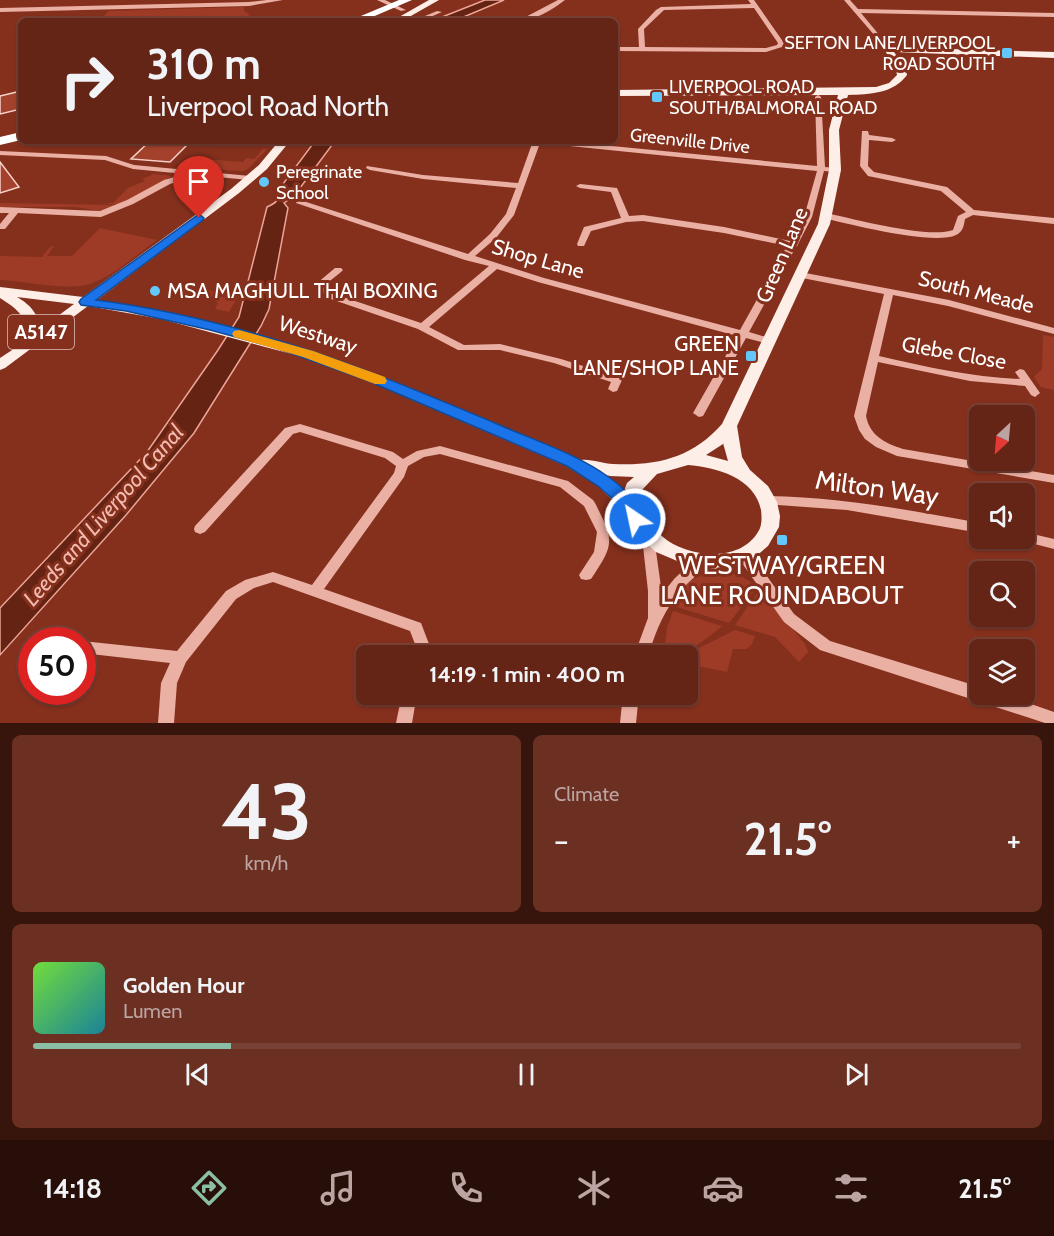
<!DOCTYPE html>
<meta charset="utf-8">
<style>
body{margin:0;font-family:Cabin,sans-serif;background:#6c3023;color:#f1f3f6;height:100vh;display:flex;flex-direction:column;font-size:22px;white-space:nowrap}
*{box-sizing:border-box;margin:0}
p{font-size:20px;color:#bba4a1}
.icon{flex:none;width:33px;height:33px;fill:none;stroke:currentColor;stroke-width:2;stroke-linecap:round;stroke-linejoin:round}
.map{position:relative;height:723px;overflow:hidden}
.side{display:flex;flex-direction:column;gap:12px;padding:12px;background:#37140c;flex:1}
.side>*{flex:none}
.banner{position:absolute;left:18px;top:18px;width:600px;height:126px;border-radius:9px;box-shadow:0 2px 4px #0004,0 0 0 2px #784135;background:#642416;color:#f1f3f6;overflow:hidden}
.needle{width:39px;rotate:206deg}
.controls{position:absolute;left:969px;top:405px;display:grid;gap:12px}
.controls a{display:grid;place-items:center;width:66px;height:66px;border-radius:9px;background:#642416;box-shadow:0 2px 4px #0004,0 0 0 2px #784135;font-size:30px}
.speed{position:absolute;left:18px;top:627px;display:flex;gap:12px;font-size:30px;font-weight:700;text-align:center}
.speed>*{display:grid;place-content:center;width:78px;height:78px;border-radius:50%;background:#642416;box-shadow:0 2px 4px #0004,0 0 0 2px #784135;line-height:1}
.speed .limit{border:9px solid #d22;background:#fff;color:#111}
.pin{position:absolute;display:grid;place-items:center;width:51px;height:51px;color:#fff;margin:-62px -26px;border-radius:50% 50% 50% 0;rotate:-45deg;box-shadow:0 0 6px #0007}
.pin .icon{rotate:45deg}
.me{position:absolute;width:66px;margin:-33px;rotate:326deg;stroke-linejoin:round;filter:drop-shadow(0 0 4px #0008)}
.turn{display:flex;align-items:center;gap:21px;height:126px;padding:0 30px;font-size:27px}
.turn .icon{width:78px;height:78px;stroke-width:2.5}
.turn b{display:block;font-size:42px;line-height:51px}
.big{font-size:45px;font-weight:700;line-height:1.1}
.side .tile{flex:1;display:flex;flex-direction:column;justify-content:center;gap:9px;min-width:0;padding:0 21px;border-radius:9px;background:#6c3023}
.side .dial{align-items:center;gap:0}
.dial b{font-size:78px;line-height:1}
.song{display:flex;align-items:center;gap:18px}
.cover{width:72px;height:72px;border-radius:9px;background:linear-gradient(135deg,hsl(100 70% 55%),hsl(190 70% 35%))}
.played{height:6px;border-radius:3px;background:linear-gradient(90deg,#8abfa5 20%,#784135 20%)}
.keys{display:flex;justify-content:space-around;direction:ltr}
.heat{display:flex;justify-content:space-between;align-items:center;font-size:33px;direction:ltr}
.side .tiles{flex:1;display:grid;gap:12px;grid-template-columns:1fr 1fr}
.tile:last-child{grid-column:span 2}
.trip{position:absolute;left:356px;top:645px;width:342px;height:60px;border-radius:9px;background:#642416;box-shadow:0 2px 4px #0004,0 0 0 2px #784135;font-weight:700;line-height:60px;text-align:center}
.tab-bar{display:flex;height:96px;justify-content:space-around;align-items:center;background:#280e09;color:#bba4a1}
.tab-bar .icon{width:42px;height:42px}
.tab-bar .current{color:#8abfa5}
.tab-bar b{font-size:27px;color:#f1f3f6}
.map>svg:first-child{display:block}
.green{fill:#9e3b26}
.water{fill:#642313;stroke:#eca597;stroke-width:1.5}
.building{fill:#a3412c;stroke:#f8d1c9;stroke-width:1.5}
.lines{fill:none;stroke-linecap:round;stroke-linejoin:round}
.minor{fill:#ebb0a4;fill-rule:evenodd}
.major{fill:#feeee8;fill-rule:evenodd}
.highway{fill:#fff;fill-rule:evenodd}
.route{fill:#1a73e8;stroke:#114b97;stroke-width:1.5}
.slow{fill:#f59e0b}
.poi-dot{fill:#62c7fb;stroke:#85301d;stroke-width:2}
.labels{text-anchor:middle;stroke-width:6;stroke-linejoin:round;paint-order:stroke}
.far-poi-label{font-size:18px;fill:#fff;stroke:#85301d;text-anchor:start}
.far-street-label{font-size:18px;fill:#fff;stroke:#85301d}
.shield{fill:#85301d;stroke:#dac1bb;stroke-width:1.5}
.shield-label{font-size:20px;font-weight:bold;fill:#fff}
.street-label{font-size:21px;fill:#fff;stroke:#85301d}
.poi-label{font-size:21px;fill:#fff;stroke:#85301d;text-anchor:start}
.water-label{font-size:22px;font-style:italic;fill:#f2bbb0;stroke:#85301d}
.near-street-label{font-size:26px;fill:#fff;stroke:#85301d}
.near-poi-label{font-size:26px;fill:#fff;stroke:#85301d}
</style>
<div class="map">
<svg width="1054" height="723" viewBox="0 0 1054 723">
<rect width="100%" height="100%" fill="#85301d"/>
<g class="green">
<polygon points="244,7 244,11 250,15 231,21 100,21 108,11"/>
<polygon points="263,149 267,149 248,169 243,171 182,168 184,165 197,165 203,159 243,162 246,158 254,159"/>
<polygon points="154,174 173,176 119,204 102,204 113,203 128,188 145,181 142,179"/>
<polygon points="0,203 117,205 99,211 76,207 0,207"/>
<path d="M 100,228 L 157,240 C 137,254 108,281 85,285 C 63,290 24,281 0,280 L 0,256 L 42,257 L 51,246 L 54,246 L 47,256 L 72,256 Z"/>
<polygon points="209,290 228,296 236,295 237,298 229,312 215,309 218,303 209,295 200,294"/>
<polygon points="1043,335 1054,337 1054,390 1041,387 1034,377 1042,369"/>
<path d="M 711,572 C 730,571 743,575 757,587 L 729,623 L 670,605 C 679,587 692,577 711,572 Z"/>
<polygon points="760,589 805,644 808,652 799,662 775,637 735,625"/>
<path d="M 673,611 L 722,626 C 707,639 685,656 664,655 L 667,628 Z"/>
<polygon points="735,630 755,636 752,644 746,649 733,649 727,672 698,666 687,669 687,656 685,655"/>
</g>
<g class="water">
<polygon points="485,0 504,0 454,21 432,21"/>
<path d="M 315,141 L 335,141 L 294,196 L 284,203 L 288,208 L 269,309 L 261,326 L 194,433 L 126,515 L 0,655 L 0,608 L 147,452 L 218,350 L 239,317 L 267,207 C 282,200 275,200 280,188 Z"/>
</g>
<g class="building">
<polygon points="21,91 21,109 0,114 0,96"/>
<polygon points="150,141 191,141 170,162 131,159"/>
<polygon points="0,162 19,187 0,193"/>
</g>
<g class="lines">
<g class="minor">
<polygon points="267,0 283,0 249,6 0,12 0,8 249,2"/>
<polygon points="377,0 385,0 406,10 401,11"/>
<path d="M 558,0 L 565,0 C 552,10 534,21 518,21 Z"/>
<path d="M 748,0 L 754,0 L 784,43 L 782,47 L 766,52 L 615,51 L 615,47 L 639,47 L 638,29 L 656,10 L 661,7 L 751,4 ZM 754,8 L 778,43 L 777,45 L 766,48 L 645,47 L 644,29 L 664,10 Z"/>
<polygon points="844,0 850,0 858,9 1054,13 1054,17 861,13 890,48 891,49 888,51"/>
<polygon points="437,11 442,12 421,21 413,21"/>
<path d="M 818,95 L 821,97 L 825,167 L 835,168 L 839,170 L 835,172 L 824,171 L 812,217 L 798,244 L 798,245 L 796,247 L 749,332 L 773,339 L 774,341 L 769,344 L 746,338 L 703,416 L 699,417 L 693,413 L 737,336 L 538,282 L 497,269 L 429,327 L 464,345 L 500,344 L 561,359 L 621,378 L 622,380 L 617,391 L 613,392 L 608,389 L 611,382 L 554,363 L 500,350 L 458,350 L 418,329 L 328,298 L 316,284 L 335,268 L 341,268 L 343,270 L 341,272 L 326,284 L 334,294 L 421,323 L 489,266 L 465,260 L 296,203 L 297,201 L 303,201 L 468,254 L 490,234 L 506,214 L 516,188 L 423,179 L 370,170 L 366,168 L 367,166 L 423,175 L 518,183 L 533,141 L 560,141 L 817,166 L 815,97 ZM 540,143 L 817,171 L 804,217 L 790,241 L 724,227 L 643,215 L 629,216 L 617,188 L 580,184 L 576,186 L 580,188 L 611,192 L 621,218 L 584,227 L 577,244 L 578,246 L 584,246 L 591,231 L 626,222 L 643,221 L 724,233 L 787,246 L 740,330 L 544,278 L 475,256 L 496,238 L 514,215 Z"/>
<path d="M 862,131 L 868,131 L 869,135 L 892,138 L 896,140 L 892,142 L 869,140 L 868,166 L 874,172 L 947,187 L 974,210 L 1054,218 L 1054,224 L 973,215 L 965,219 C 964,225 963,232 956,235 C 933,246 850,224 823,218 L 822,216 L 826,213 C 854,219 929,239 953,230 L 958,216 L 966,212 L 941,191 L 868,176 L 860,166 Z"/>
<polygon points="0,151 106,156 134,165 250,176 254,178 250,180 195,175 170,184 133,204 101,217 18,213 5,229 0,229 0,224 9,213 0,213 0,207 100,211 127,200 164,180 185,174 133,169 105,160 0,155"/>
<path d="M 800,272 L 949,300 L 1054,328 L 1054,334 L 948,306 L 893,295 L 879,356 C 926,367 972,377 1020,379 L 1015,372 L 1020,369 L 1024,370 L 1040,393 L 1035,397 L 1031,395 L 1025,386 L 970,381 L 878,362 L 866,416 C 870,436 885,443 903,449 L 1054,475 L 1054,483 L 897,456 L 876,447 L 865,439 L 859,430 L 854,416 L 884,294 L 797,277 L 795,275 L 797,273 Z"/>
<path d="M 300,424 L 393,452 L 403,459 L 417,451 L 440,446 L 568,481 L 593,500 L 595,503 C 614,541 615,543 591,579 L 586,580 L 581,579 L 579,575 L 594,552 L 597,532 L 584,506 L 560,487 L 440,454 L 424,457 L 408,466 L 404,477 L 324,589 L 421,623 L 429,644 L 427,656 L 413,656 L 415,644 L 410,631 L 273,582 L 254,588 L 236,599 L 186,662 L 177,683 L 174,723 L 158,723 L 161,683 L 170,663 L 82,653 L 82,641 L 177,651 L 226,591 L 245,580 L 273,572 L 312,585 L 394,473 L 396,466 L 385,458 L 300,432 L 293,434 L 205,532 L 200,534 L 195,532 L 194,529 L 195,526 L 285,428 Z"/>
<path d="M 768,496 C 840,497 909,510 980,523 L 980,533 L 847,510 L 764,504 L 762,501 L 764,498 Z"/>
<path d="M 648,532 L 653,534 L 654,537 L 662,594 L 675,578 L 698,557 L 703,556 L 708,557 L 710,561 C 703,571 691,579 683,588 C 665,608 656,630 648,656 L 634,656 L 648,618 L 648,591 L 642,537 L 643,534 Z"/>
<polygon points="1024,532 1054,539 1054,549 1019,540 1018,538 1024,538"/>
<polygon points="744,550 749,551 794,614 830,641 980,687 980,694 1002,694 1054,712 1054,723 1045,723 820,650 784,622 739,559 737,555 739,551"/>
<polygon points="402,694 417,694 412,723 396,723"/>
<polygon points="623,694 639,694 636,723 620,723"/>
</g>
<g class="major">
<polygon points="429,0 439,0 402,21 392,21"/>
<path d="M 885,47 L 1054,52 L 1054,58 L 894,52 L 906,69 L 907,75 C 893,94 870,94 848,95 L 839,130 L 841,170 L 830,224 L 737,426 L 742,457 L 750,470 L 768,486 L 777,502 L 780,516 L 779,527 L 768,546 L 755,557 L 718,569 L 689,566 L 656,552 L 636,534 L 624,511 L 598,486 L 566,466 L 366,380 L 303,357 L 161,319 L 88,306 L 5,368 L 0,370 L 0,358 C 6,354 15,349 20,343 C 36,322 16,308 0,298 L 0,287 L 83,297 L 231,189 L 259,165 L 279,141 L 290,141 L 267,169 L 239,193 L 97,300 L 162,311 L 313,351 L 376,374 L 581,460 C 592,459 603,464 613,464 C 657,466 692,458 722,424 L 818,224 L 829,170 L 829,130 L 838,95 L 615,96 L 615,90 L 876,87 L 889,83 L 897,75 L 896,69 L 884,49 ZM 17,297 L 74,304 L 39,330 C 40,314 29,304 17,297 ZM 723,443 L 728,461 L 706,455 L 723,444 ZM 688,465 C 716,467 755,478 761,510 C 762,518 762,526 758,532 C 739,564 686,557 663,537 C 645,521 640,514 642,490 L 657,474 ZM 607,475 L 610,476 L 634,477 L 627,483 L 624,491 Z"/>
</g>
<g class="highway">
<polygon points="399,0 412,0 363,21 349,21"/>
<polygon points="21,132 21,140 0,145 0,137"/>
</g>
</g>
<path class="route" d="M 199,214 L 204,218 L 203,220 L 96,300 C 159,308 222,323 283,342 C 355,364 425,394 495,423 C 533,440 576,453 610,478 C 625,489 638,501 643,519 L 640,524 L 635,525 L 629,524 L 624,510 L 614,500 L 598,486 L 567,466 L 366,380 L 273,347 L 210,330 L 126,311 L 81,305 L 79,302 L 81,299 Z"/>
<polygon class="slow" points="239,330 313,351 385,377 387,381 385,384 375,384 303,357 234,337 232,334 234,331"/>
<g class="poi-dot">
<rect x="1001" y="47" width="12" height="12" rx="3"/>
<rect x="651" y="91" width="12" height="12" rx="3"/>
<circle cx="264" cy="182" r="6"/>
<circle cx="155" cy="291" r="6"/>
<rect x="745" y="350" width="12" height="12" rx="3"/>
<rect x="776" y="534" width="12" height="12" rx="3"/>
</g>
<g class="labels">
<g class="far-poi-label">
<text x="995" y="49" text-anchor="end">SEFTON LANE/LIVERPOOL<tspan x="995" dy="21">ROAD SOUTH</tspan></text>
<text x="669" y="93">LIVERPOOL ROAD<tspan x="669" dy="21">SOUTH/BALMORAL ROAD</tspan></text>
<text x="276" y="178">Peregrinate<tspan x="276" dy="21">School</tspan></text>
</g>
<g class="far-street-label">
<text transform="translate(690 141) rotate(6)" y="6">Greenville Drive</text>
</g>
<rect class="shield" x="8" y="315" width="66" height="34" rx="4.5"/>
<g class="shield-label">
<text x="41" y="339">A5147</text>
</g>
<g class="street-label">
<text transform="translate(782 255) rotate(-67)" y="7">Green Lane</text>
<text transform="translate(538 259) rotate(16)" y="7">Shop Lane</text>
<text transform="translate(976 292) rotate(14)" y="7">South Meade</text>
<text transform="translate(318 335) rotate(18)" y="7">Westway</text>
<text transform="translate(954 353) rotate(10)" y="7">Glebe Close</text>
</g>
<g class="poi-label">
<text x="167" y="298">MSA MAGHULL THAI BOXING</text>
<text x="739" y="351" text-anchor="end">GREEN<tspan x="739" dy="24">LANE/SHOP LANE</tspan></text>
</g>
<g class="water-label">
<text transform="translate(103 515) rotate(-49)" y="8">Leeds and Liverpool Canal</text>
</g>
<g class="near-street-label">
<text transform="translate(877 488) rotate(8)" y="9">Milton Way</text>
</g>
<g class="near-poi-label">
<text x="782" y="574">WESTWAY/GREEN<tspan x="782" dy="30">LANE ROUNDABOUT</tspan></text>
</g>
</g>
</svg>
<div class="controls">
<a><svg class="needle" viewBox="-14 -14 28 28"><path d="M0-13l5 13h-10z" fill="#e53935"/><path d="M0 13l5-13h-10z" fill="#bba4a1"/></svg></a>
<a><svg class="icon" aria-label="sound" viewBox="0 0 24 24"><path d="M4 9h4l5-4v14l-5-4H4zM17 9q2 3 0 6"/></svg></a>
<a><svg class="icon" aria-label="search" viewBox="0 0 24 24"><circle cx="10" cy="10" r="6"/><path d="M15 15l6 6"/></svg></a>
<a><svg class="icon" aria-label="layers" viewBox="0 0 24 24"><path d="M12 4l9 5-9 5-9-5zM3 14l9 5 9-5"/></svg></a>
</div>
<div class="speed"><div class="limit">50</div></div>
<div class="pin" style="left:199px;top:218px;background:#d93025"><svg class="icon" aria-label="arrive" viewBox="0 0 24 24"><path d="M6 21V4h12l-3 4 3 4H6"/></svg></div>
<svg class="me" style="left:635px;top:519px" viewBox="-20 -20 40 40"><circle r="17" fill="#1a73e8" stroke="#fff" stroke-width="3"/><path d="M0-11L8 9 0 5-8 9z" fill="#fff"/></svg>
<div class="trip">14:19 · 1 min · 400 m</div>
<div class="banner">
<div class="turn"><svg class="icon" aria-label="right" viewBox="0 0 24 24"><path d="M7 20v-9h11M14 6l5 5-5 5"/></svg><div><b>310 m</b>Liverpool Road North</div></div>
</div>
</div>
<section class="side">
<div class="tiles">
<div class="tile dial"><b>43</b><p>km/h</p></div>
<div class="tile"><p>Climate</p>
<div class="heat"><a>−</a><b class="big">21.5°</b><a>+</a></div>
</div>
<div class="tile">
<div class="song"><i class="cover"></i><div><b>Golden Hour</b><p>Lumen</p></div></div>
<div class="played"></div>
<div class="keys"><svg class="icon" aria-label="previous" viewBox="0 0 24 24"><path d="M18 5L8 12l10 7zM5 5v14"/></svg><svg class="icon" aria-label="pause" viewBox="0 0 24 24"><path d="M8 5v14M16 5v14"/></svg><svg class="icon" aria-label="next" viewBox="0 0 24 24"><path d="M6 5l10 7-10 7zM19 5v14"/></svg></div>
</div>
</div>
</section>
<nav class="tab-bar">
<b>14:18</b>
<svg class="icon current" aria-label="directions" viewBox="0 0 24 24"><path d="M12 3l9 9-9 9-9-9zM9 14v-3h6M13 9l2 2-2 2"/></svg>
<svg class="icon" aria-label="music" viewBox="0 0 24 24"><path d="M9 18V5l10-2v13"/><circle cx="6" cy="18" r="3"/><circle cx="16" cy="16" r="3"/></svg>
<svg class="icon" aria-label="phone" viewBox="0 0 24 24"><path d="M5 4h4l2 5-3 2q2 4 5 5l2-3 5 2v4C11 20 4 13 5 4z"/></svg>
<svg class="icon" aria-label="climate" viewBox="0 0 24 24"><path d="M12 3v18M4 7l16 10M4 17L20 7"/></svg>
<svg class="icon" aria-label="car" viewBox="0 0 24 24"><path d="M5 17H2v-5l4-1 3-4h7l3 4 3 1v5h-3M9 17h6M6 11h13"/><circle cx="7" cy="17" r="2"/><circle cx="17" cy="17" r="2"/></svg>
<svg class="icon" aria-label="filters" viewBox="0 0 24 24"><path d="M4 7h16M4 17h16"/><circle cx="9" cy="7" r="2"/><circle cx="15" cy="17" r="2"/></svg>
<b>21.5°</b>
</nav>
